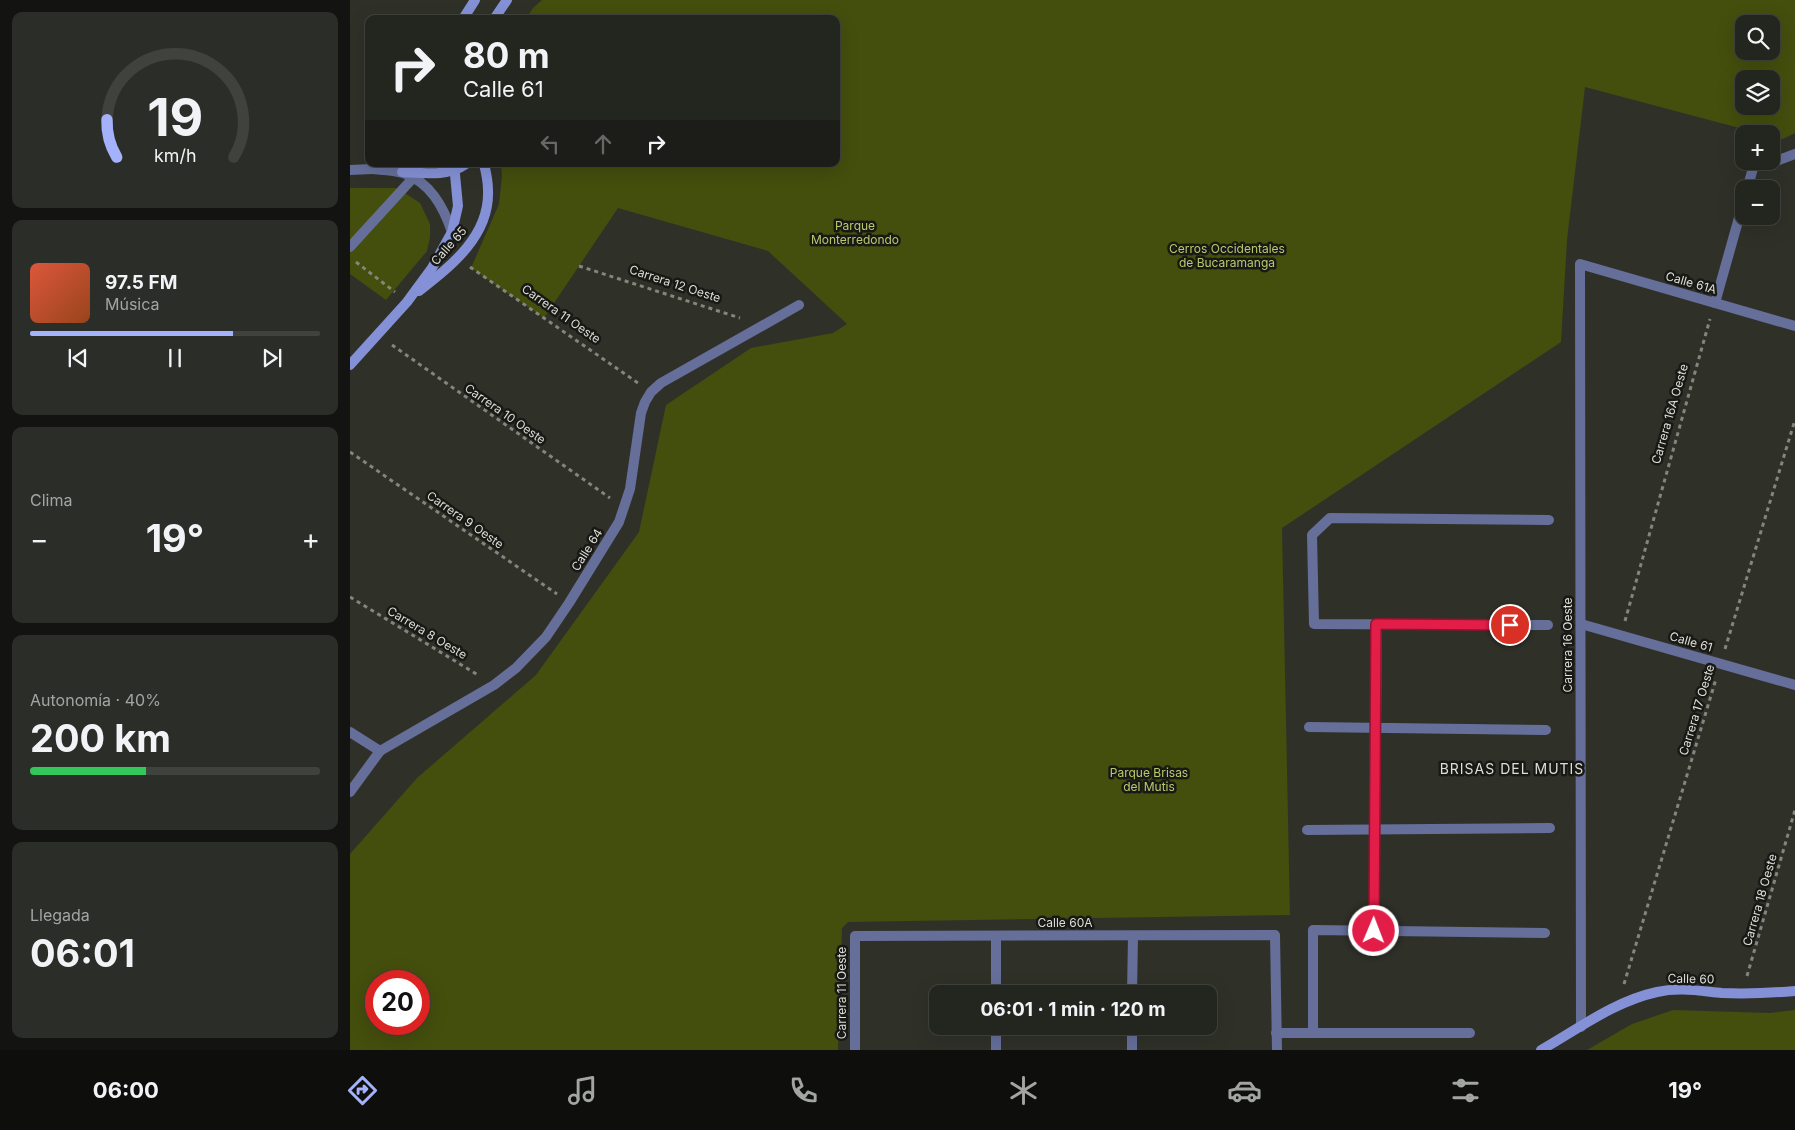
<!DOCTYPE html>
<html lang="es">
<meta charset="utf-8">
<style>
body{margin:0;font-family:Inter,sans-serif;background:#2b2d28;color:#f1f3f6;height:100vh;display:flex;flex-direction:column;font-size:19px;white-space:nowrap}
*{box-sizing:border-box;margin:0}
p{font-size:16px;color:#a3a5a4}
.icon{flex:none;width:28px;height:28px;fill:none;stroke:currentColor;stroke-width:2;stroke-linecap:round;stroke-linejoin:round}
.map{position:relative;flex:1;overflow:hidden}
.panel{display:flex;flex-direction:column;gap:12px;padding:12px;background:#131411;width:350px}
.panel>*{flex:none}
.guide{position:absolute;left:15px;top:15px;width:475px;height:152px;border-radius:10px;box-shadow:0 5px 20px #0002,0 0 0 1px #40423d;background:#23251f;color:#f1f3f6;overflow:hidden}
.tools{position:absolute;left:1385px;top:15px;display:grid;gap:10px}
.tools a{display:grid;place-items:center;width:45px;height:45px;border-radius:10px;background:#23251f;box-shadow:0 5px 20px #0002,0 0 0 1px #40423d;font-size:25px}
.speed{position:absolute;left:15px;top:970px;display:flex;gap:10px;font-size:25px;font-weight:700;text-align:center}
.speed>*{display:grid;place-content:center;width:65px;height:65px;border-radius:50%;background:#23251f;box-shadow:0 5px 20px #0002,0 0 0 1px #40423d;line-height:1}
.speed .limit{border:8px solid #d22;background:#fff;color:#111}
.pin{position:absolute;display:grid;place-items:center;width:42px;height:42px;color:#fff;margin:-21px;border:2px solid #fff;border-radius:50%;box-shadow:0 1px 5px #0007}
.me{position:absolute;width:55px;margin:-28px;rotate:1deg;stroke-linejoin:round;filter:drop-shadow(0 0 4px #0008)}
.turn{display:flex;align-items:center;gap:18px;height:105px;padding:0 15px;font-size:22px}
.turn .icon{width:65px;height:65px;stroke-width:2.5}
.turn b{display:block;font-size:35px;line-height:42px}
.lanes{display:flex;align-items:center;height:48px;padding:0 15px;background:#0003;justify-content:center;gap:25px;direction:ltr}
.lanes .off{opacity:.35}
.big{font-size:38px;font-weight:700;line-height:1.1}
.panel .tile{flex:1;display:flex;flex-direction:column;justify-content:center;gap:8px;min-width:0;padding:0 18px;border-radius:10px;background:#2b2d28}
.panel .dial{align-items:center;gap:0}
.dial svg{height:130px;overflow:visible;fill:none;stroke:#40423d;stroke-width:7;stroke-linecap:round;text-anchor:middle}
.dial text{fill:#f1f3f6;stroke:none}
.song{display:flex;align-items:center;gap:15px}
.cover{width:60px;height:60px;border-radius:8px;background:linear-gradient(135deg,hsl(10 70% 55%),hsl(20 70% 35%))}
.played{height:5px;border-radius:2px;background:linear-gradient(90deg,#a4b2fc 70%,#40423d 70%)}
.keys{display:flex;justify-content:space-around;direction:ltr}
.heat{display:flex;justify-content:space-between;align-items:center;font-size:28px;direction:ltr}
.charge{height:8px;border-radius:4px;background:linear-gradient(90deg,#34c759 40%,#40423d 0)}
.trip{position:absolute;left:579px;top:985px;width:288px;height:50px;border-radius:10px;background:#23251f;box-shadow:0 5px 20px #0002,0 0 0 1px #40423d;font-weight:700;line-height:50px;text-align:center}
.menu{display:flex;height:80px;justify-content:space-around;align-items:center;background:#0e0f0c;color:#a3a5a4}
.menu .icon{width:35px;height:35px}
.menu .current{color:#a4b2fc}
.menu b{font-size:22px;color:#f1f3f6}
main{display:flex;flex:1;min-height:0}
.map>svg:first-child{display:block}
.green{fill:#444e0d;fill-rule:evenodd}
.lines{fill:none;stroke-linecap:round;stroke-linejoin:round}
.path{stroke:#84857e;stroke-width:3;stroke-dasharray:4 4;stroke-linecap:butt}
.lane{stroke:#666f9a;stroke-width:10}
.street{stroke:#666f9a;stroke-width:10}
.secondary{stroke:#8591d6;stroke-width:10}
.route-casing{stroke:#92132f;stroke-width:12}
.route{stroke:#e11d48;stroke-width:9}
.labels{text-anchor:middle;stroke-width:5;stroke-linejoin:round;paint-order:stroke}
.park-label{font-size:12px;fill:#b8ca6b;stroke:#181915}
.street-label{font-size:12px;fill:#ddded8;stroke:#181915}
.neighbourhood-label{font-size:14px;letter-spacing:1px;fill:#ddded8;stroke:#181915}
</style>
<main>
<section class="panel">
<div class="tile dial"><svg viewBox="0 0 100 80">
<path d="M14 69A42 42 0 1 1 86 69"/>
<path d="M14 69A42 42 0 0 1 8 46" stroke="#a4b2fc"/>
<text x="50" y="56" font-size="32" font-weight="700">19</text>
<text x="50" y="72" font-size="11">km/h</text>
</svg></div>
<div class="tile">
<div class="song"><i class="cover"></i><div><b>97.5 FM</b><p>Música</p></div></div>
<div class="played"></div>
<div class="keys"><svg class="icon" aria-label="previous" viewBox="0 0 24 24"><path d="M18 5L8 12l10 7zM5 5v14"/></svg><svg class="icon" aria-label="pause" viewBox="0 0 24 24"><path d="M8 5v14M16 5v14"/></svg><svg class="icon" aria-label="next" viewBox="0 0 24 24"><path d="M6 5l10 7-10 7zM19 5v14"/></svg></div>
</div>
<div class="tile"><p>Clima</p>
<div class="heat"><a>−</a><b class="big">19°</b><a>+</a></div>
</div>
<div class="tile"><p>Autonomía · 40%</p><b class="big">200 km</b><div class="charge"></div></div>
<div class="tile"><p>Llegada</p><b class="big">06:01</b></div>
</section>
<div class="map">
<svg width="1445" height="1050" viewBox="0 0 1445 1050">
<rect width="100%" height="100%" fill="#2f3129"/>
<g class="green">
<path d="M 192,0 L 1445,0 L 1445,133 L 1433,139 L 1421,136 L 1421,134 L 1412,134 L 1235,87 L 1217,240 L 1211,342 L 932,528 L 940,915 L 498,922 L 492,928 L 488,1050 L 0,1050 L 0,854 L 67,778 L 186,675 L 289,532 L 316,405 L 401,348 L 483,333 L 497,324 L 418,251 L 268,208 L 194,318 L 121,268 L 149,204 L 152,176 L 151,164 L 486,164 L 486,19 L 176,19 L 183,8 ZM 1394,24 L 1421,24 L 1421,51 L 1394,51 ZM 1394,79 L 1421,79 L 1421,106 L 1394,106 ZM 69,981 L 69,1024 L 26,1024 L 26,981 Z"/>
<polygon points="0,188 47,188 70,203 80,224 80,237 77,251 36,300 0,274"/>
<polygon points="1323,1010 1420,1013 1445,1010 1445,1050 1237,1050 1282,1024"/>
</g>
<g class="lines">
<g class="path">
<polyline points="6,262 45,292"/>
<polyline points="229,266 390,318"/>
<polyline points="120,267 288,383"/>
<polyline points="42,345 260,498"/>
<polyline points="0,452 207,594"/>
<polyline points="0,597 128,675"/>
<polyline points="1275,621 1360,319"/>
<polyline points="1375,649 1445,420"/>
<polyline points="1397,976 1445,810"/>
<polyline points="1274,984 1366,679"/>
</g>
<g class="lane">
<polyline points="0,247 63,178"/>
<polyline points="1198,625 964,624 962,535 980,518 1199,520"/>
<polyline points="959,727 1196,730"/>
<polyline points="957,830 1200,828"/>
<polyline points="1024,931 1027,624"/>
<polyline points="926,1033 1120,1033"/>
<polyline points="963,1033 963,930 1195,933"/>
</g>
<g class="street">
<path d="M 22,169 C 32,170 43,170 53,173 C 80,182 93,206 102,232"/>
<polyline points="0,170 22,169 42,164"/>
<polyline points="1397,189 1404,165 1421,163 1445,154"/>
<polyline points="1365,303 1394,200"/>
<polyline points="1231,624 1445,685"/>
<polyline points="0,732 30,751"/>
<polyline points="0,792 30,751 144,685 166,668 196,637 219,603 269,522 280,489 291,413 295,402 301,392 311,383 449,305"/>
<polyline points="646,936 646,994"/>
<polyline points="782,994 783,936"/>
<polyline points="646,1026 646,1050"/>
<polyline points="1231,1027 1230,264 1445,326"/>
<polyline points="505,1050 505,936 925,935 927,1050"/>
<polyline points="782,1050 782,1026"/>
</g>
<g class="secondary">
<polyline points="113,19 125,0"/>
<polyline points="144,19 157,0"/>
<path d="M 52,172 C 73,173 98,177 116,164"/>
<path d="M 69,291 C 101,266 140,236 138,190 C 138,182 136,172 134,164"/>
<polyline points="0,365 57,302 82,268 102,232 108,206 104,164"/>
<path d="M 1191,1050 C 1228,1029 1265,1001 1307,992 C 1329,987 1350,991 1372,993 C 1396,994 1421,993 1445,991"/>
</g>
</g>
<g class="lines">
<g class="route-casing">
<polyline id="route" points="1024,931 1026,624 1160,625"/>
</g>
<use href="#route" class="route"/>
</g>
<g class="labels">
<g class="park-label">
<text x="505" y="230">Parque<tspan x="505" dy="14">Monterredondo</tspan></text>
<text x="877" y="253">Cerros Occidentales<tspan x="877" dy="14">de Bucaramanga</tspan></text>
<text x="799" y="777">Parque Brisas<tspan x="799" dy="14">del Mutis</tspan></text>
</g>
<g class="street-label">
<text transform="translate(99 246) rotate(-48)" y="4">Calle 65</text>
<text transform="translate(1341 283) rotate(16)" y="4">Calle 61A</text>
<text transform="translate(325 284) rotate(18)" y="4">Carrera 12 Oeste</text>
<text transform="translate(211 314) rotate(35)" y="4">Carrera 11 Oeste</text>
<text transform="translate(155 414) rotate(35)" y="4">Carrera 10 Oeste</text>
<text transform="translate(1320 414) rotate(-74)" y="4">Carrera 16A Oeste</text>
<text transform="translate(115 520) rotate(35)" y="4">Carrera 9 Oeste</text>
<text transform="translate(237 550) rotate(-58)" y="4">Calle 64</text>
<text transform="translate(77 633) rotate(31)" y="4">Carrera 8 Oeste</text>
<text transform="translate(1341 642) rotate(16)" y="4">Calle 61</text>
<text transform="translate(1218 645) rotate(-90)" y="4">Carrera 16 Oeste</text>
<text transform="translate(1347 710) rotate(-73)" y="4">Carrera 17 Oeste</text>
<text transform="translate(1410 900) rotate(-74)" y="4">Carrera 18 Oeste</text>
<text x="715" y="927">Calle 60A</text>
<text transform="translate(1341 979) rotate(1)" y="4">Calle 60</text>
<text transform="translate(492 993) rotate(-90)" y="4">Carrera 11 Oeste</text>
</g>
<g class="neighbourhood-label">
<text x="1162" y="774">BRISAS DEL MUTIS</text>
</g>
</g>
</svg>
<div class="tools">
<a><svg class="icon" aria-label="search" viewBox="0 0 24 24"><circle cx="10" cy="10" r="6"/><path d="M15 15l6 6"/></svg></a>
<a><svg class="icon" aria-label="layers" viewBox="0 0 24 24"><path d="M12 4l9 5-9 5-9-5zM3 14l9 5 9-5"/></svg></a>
<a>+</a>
<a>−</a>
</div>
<div class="speed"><div class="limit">20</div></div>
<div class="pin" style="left:1160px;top:625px;background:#d93025"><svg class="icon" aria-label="arrive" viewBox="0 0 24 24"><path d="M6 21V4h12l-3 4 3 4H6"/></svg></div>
<svg class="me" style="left:1024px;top:931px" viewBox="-20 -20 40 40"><circle r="17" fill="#e11d48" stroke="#fff" stroke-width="3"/><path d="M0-11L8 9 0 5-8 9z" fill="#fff"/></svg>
<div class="trip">06:01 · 1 min · 120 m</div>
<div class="guide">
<div class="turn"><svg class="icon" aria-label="right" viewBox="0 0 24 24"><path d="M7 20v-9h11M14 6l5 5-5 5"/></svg><div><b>80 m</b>Calle 61</div></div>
<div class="lanes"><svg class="icon off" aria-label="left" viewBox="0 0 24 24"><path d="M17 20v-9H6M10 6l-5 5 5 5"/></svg><svg class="icon off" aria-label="ahead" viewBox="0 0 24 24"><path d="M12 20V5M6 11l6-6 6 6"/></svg><svg class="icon" aria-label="right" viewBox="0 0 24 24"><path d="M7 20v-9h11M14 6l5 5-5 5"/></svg></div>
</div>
</div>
</main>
<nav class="menu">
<b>06:00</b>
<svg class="icon current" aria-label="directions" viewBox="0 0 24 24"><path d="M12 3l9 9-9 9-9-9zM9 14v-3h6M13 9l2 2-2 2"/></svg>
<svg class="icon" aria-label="music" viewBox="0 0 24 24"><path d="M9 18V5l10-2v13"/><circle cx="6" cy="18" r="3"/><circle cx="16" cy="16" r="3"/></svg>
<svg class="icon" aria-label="phone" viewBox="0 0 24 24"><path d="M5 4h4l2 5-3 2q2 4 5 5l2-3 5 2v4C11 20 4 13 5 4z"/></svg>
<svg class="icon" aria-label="climate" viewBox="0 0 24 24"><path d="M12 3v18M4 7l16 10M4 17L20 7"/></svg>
<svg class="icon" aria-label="car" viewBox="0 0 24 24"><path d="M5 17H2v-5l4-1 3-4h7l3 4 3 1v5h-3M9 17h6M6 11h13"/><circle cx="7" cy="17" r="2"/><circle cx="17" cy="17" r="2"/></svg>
<svg class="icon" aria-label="filters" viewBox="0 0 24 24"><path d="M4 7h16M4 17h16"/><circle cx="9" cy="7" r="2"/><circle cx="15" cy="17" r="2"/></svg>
<b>19°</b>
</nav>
